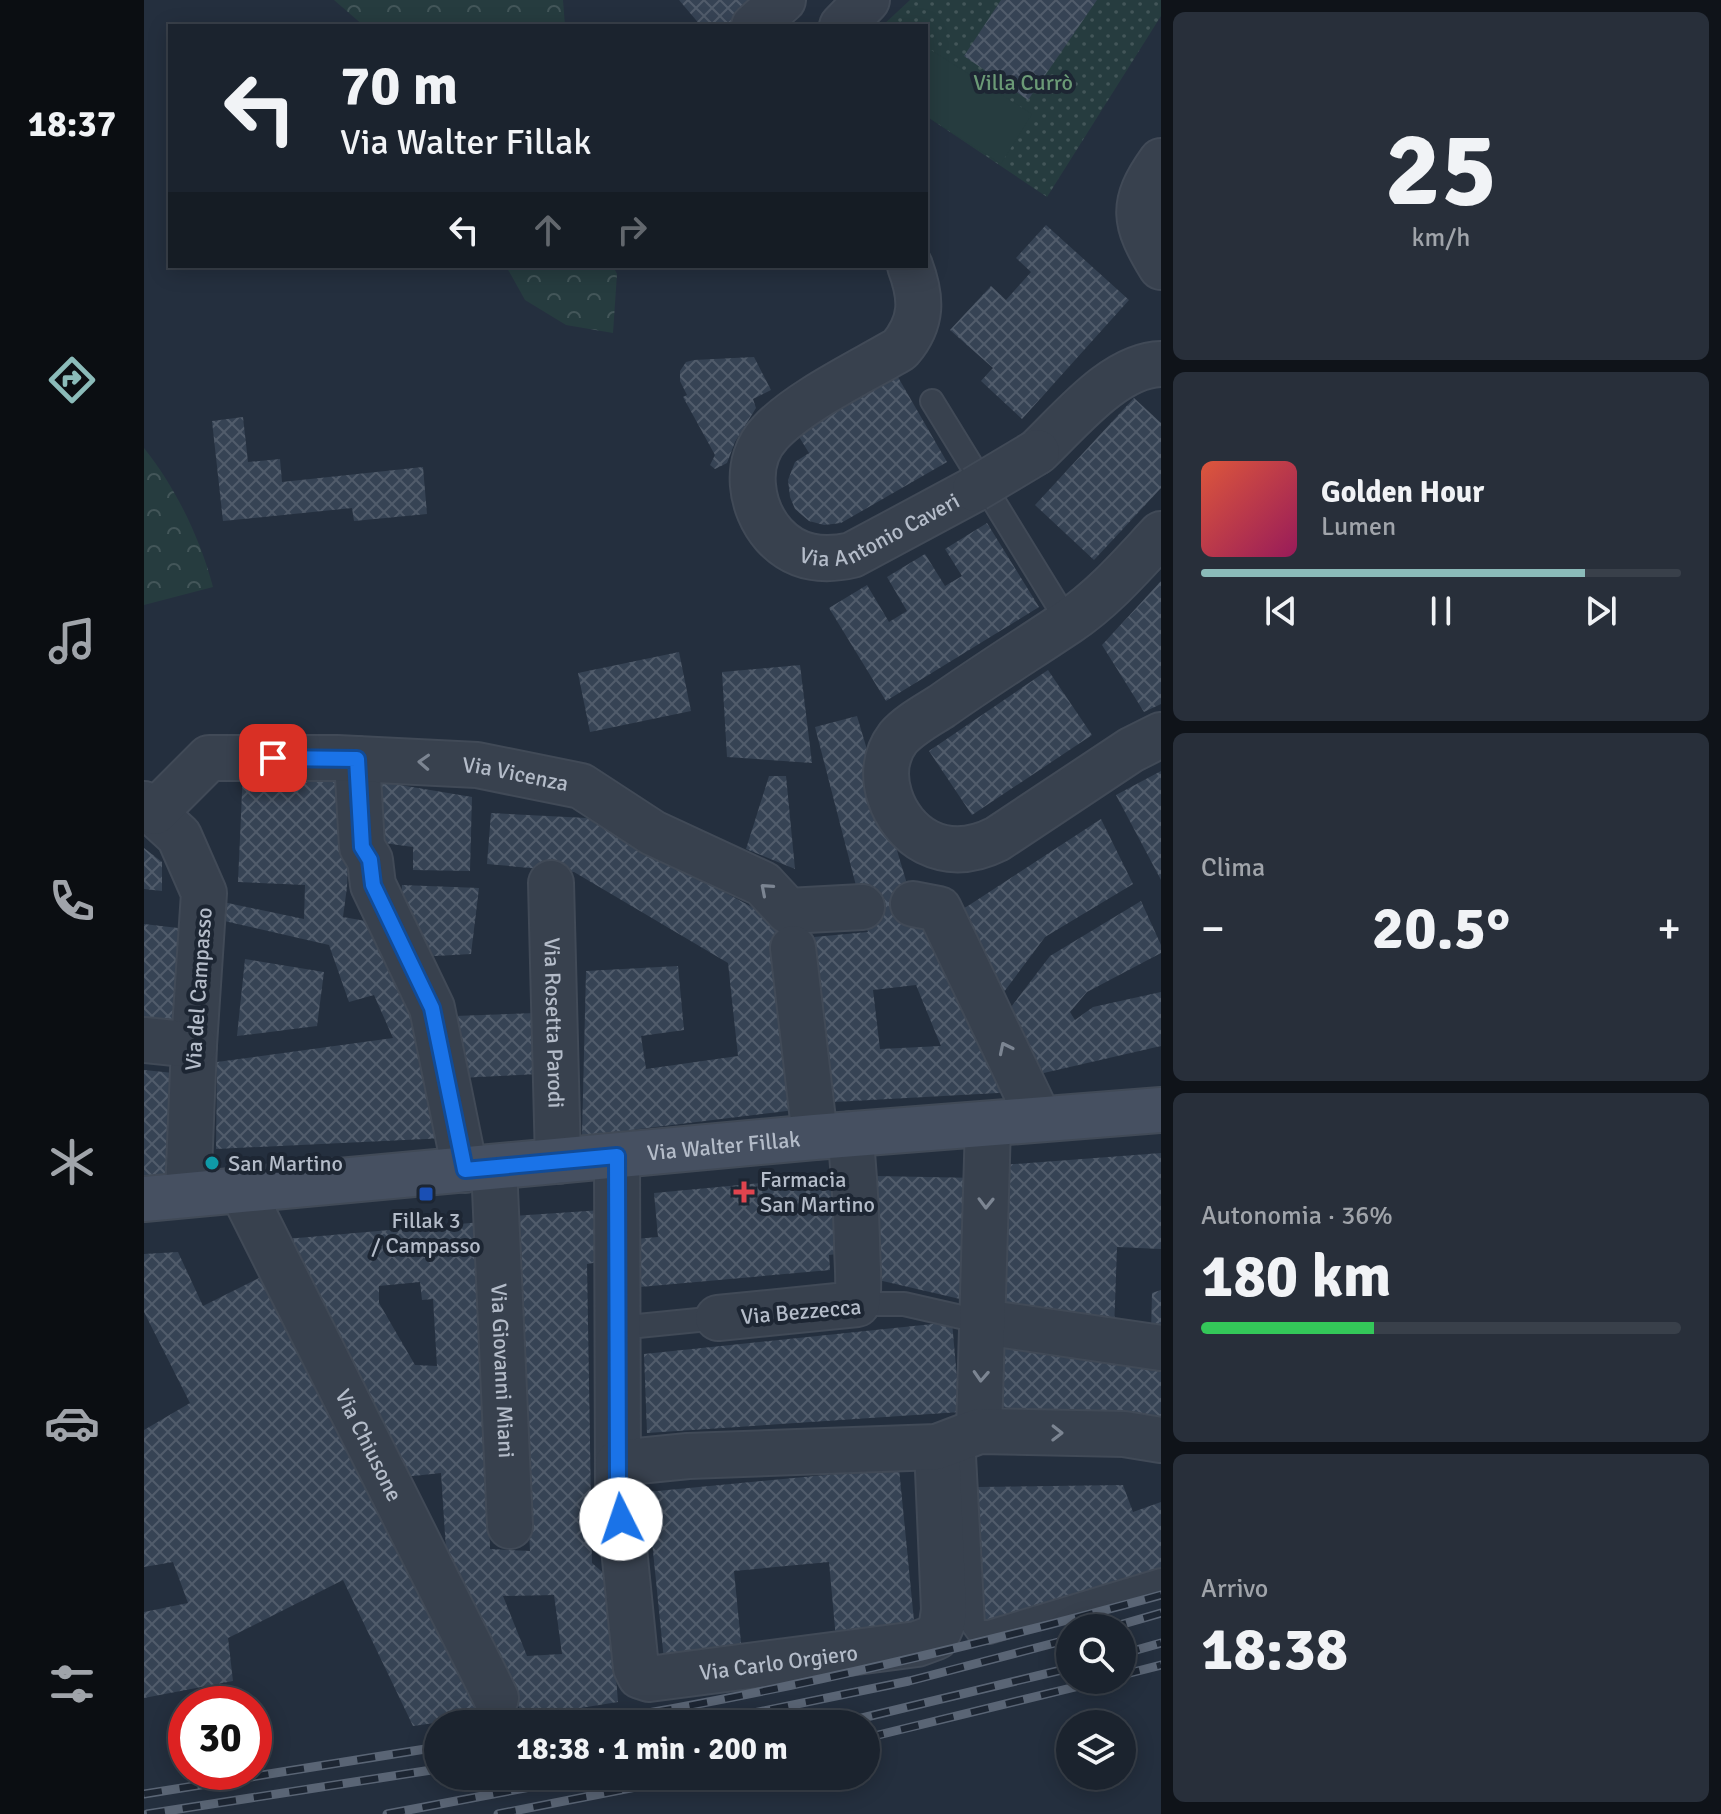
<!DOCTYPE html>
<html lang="it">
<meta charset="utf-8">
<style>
body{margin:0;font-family:Signika,sans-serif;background:#282f3a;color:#f1f3f6;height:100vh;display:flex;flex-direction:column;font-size:30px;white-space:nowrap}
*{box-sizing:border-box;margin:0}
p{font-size:26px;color:#a0a4aa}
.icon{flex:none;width:44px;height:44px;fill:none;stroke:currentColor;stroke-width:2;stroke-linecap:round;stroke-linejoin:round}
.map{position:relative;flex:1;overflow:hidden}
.details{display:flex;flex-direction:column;gap:12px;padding:12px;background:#0f1319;width:560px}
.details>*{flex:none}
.hud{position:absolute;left:24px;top:24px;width:760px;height:244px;border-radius:0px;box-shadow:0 4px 20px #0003,0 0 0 2px #39404a;background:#1b232e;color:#f1f3f6;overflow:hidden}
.controls{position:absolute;left:912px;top:1614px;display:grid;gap:16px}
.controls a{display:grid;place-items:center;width:80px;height:80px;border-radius:50%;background:#1b232e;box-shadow:0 4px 20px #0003,0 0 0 2px #39404a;font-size:40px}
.speed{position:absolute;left:24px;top:1686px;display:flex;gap:16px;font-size:40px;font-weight:700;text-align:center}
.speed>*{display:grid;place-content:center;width:104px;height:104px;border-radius:50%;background:#1b232e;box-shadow:0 4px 20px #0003,0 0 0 2px #39404a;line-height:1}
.speed .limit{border:12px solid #d22;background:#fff;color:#111}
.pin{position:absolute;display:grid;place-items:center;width:68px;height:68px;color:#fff;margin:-34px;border-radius:16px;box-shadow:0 4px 12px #0006}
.me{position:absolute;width:88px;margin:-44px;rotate:356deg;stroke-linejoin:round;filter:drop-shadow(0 0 6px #0008)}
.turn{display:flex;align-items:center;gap:28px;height:168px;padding:0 40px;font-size:36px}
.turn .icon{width:104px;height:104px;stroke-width:2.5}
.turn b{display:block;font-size:56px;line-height:68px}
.lanes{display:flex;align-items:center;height:76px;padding:0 40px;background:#0003;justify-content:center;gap:40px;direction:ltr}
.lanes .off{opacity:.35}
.big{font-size:60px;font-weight:700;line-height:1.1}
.details .tile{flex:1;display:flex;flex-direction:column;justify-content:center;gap:12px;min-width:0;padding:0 28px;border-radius:12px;background:#282f3a}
.details .dial{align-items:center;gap:0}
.dial b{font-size:104px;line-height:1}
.song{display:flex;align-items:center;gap:24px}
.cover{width:96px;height:96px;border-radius:12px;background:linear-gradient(135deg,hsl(10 70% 55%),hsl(330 70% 35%))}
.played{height:8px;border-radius:4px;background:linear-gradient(90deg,#8bbbb9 80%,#39404a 80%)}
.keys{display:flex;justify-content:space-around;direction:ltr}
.heat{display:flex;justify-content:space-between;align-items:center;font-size:44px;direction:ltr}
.charge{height:12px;border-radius:6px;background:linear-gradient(90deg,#34c759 36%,#39404a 0)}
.trip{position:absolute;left:280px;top:1710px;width:456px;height:80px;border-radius:40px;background:#1b232e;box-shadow:0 4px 20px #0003,0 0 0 2px #39404a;font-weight:700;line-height:80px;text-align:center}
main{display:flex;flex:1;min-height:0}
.dock{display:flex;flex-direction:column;width:144px;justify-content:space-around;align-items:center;background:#0b0e12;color:#a0a4aa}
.dock .icon{width:56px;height:56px}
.dock .on{color:#8bbbb9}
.dock b{font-size:36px;color:#f1f3f6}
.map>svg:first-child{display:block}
.forest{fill:url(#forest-crowns)}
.park{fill:url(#park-dots)}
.garden{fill:#263c3f}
.building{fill:url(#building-cross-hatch);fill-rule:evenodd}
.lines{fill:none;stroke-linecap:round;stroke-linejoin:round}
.service-casing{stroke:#414a57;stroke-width:26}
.minor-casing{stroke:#414a57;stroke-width:48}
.secondary-casing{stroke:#414a57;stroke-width:48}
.service{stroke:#38414e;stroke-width:22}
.minor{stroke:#38414e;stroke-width:44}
.secondary{stroke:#465061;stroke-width:44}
.rail-casing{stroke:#5a6575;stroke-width:9}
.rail{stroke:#1d2633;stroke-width:6;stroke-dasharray:18;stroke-linecap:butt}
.minor-bridge-casing{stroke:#414a57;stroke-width:48;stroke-linecap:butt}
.minor-bridge{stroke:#38414e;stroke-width:44}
.oneway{stroke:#7c8592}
.route-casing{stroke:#114b97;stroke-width:20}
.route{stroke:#1a73e8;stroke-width:14}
.culture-dot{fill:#0f9aa8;stroke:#1d2633;stroke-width:3}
.health-dot{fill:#e0444e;stroke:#1d2633;stroke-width:3}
.transit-dot{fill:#1a4fb4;stroke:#1d2633;stroke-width:3}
.labels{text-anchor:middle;stroke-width:8;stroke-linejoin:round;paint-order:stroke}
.park-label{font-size:22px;fill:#6b9a76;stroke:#1d2633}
.street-label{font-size:22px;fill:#b4bcc9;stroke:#1d2633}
.poi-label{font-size:22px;fill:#b4bcc9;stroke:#1d2633;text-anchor:start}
</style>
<main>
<nav class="dock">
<b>18:37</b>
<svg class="icon on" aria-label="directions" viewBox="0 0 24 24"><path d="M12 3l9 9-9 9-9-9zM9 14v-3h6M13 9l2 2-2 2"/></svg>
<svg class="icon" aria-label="music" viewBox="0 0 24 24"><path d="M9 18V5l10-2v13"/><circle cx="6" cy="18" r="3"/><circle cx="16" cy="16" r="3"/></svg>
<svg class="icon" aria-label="phone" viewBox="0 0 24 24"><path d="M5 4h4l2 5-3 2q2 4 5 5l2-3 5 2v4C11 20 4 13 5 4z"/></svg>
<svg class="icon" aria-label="climate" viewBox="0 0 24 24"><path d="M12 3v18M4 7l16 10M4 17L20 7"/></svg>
<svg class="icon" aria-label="car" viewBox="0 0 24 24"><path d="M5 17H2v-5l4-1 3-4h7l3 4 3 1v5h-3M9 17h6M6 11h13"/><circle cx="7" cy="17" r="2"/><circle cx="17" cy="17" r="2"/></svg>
<svg class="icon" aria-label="filters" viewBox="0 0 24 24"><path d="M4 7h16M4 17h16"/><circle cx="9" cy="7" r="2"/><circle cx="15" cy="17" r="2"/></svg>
</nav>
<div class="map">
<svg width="1017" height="1814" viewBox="0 0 1017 1814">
<defs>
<pattern id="forest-crowns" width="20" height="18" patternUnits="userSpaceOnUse" patternTransform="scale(2)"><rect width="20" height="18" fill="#263c3f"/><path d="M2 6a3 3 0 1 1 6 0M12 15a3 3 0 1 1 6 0" fill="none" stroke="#435659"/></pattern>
<pattern id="park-dots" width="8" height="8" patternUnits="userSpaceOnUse" patternTransform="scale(2)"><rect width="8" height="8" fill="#263c3f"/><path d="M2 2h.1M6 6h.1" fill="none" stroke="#435659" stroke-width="1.8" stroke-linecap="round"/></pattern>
<pattern id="building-cross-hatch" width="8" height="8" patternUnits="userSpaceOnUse" patternTransform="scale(2)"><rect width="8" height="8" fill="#364354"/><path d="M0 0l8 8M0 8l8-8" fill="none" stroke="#515c6b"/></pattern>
</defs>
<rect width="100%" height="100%" fill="#242f3e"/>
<g class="forest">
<polygon points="190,0 419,0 421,26 220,26"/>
<polygon points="362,266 469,266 473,274 469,333 422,325 381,300"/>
<path d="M 0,448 C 32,488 56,538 69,587 L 0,605 Z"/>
</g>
<polygon class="park" points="766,0 1017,0 1017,16 903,197 782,116 782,26 738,26"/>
<polygon class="garden" points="787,50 888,114 857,164 782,116 782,57"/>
<g class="building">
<polygon points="535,0 620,0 589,26 557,26"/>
<polygon points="857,0 953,0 884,100 820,56"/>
<polygon points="902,225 985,300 878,419 837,381 849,368 806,330 847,286 862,300 887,272 872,258"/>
<polygon points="610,357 627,390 609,399 612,408 591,442 583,463 571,469 566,465 571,455 539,397 543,395 536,381 536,371 542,362 550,360"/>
<polygon points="751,372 803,462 697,523 680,525 665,521 651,509 646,497 644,480 651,462 665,453 652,432"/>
<polygon points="990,398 1017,423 1017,488 950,560 891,505"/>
<polygon points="99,417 104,462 136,459 138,482 279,467 283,514 210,521 208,508 79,521 68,421"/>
<polygon points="843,523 895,607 742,701 685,608 723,585 745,622 763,611 743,577 781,554 801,586 818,576 801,549"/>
<polygon points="1017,581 1017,704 1000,712 958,645"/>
<polygon points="535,652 547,711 446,732 434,673"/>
<polygon points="656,665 668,763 583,757 578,672"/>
<polygon points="904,670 948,735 828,815 785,751"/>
<path d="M 713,716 L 769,904 L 797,925 L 872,1092 L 690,1102 L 670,937 L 724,932 L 671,727 ZM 772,985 L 797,1046 L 736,1049 L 729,990 Z"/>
<polygon points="99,770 208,775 203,887 199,917 233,923 291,1039 302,1138 72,1149 73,1062 249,1038 230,995 205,1002 185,945 76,920 79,902 160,919 161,885 94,882"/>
<polygon points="1017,771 1017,880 972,795"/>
<polygon points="625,776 642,776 651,869 602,849"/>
<polygon points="226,780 328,797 326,871 269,870 269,847 225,841"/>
<polygon points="347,813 443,818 621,914 637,938 651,1110 438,1136 442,971 534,966 540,1030 497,1036 502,1069 594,1056 584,963 430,872 343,864"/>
<polygon points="957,819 989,884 901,937 851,1004 807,917"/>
<polygon points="0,848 18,862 18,891 0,889"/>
<polygon points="258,885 335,888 327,954 274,957 255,931"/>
<polygon points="997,901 1017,945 1017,953 943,992 926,1012 931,1020 949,1007 1017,992 1017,1046 891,1075 861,1015 906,956"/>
<polygon points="0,924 51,930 41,1027 0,1022"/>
<polygon points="101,959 180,972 173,1026 93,1036"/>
<polygon points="392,1013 395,1074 314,1078 311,1016"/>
<polygon points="0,1070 39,1074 33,1167 19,1177 0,1178"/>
<polygon points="1017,1153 1017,1249 973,1247 970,1331 861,1313 857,1165"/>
<polygon points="694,1176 702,1253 685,1255 686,1270 496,1287 491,1239 514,1237 510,1193"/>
<polygon points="733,1176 834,1178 835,1267 817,1265 816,1299 730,1279"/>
<path d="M 458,1210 L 461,1261 L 443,1264 L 448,1563 L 464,1577 L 474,1702 L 380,1717 L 303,1565 L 297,1473 L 260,1477 L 142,1239 L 338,1222 L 346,1549 L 386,1551 L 369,1216 ZM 276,1282 L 278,1300 L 289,1299 L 293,1366 L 271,1365 L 235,1303 L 235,1286 ZM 410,1595 L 418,1654 L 383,1656 L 359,1596 Z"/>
<polygon points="34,1252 59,1306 127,1272 348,1715 269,1726 199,1580 84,1638 89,1681 0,1698 0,1612 44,1603 29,1562 0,1567 0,1430 46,1403 0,1312 0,1254"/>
<polygon points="1017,1290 1017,1336 1007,1334 1008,1293"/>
<polygon points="808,1322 816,1412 503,1433 500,1354"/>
<polygon points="860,1343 1017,1359 1017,1427 858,1407"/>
<polygon points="755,1468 771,1631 692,1639 685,1562 590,1571 598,1653 520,1660 503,1492"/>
<polygon points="979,1485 989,1512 1017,1502 1017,1577 840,1627 834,1487"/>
</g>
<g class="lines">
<g class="service-casing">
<g id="service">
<polyline points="788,401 924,622"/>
<polyline points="713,1304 760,1304 839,1322"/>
<polyline points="474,1328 574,1318"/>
<polyline points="819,1437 829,1625 834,1632 845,1632 1017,1580"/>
</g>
</g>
<g class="minor-casing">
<g id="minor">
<polyline points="610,26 639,0"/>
<polyline points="698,26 723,0"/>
<path d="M 1017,161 C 986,204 990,223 1017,267"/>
<path id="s1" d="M 766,266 C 778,298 779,322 756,349 C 719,371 654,402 626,433 C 599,461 606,508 630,535 C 651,558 678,562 708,555 L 831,489"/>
<path d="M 893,452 C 925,422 970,365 1017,364"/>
<path d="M 1017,534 C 988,565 960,598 924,622 C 882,650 839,677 798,706 C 784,715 765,725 754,738 C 728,772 748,824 783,842 C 807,854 831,850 853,839 L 987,750 L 1017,735"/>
<polyline points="213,759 218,847 226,860 229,885 288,1008 321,1170"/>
<polyline points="0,804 35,836 60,893 50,1045 44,1194"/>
<path id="s2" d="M 11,812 L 65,758 L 193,758 L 333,765 L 437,786 L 509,833 L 619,884 L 644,911 L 718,907"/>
<path id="s3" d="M 407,883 L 414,1161"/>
<polyline points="769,904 795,909 895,1119"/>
<polyline points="649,948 671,1137"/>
<polyline points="0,1040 50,1045"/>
<path id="s4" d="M 473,1156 L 474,1489 L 492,1668 L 496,1676 L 505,1679 L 773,1644 L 792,1637 L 798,1624 L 800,1610 L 793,1447"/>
<path id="s5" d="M 350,1167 L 366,1526"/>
<path id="s6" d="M 98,1191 L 352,1698"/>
<path d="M 574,1318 L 713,1304 C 716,1283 713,1263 713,1241 C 712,1205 710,1170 706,1134"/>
<polyline points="839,1322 1017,1348"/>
<polyline points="835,1431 844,1125"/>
<polyline points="474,1463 544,1456 793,1447 835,1431 980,1434 1017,1440"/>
</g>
</g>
<g class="secondary-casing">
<g id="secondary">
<path id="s7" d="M 0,1199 L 671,1137 L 1017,1110"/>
</g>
</g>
<use href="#service" class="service"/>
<use href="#minor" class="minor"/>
<use href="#secondary" class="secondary"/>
<g class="rail-casing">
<g id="rail">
<polyline points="965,1628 1017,1613"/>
<polyline points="978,1654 1017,1643"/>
<polyline points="978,1675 1017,1665"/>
<path d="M 439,1724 C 634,1693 826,1647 1017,1595"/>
<polyline points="556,1724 765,1681 926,1639"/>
<polyline points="693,1724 926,1668"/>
<polyline points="722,1738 960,1680"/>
<polyline points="0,1794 294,1747"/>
<polyline points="3,1814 294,1769"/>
<polyline points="243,1814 445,1776"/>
<polyline points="354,1814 548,1776"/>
</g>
</g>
<use href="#rail" class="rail"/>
<g class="minor-bridge-casing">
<polyline id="minor-bridge" points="831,489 893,452"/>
</g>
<use href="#minor-bridge" class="minor-bridge"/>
</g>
<defs><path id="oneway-chevron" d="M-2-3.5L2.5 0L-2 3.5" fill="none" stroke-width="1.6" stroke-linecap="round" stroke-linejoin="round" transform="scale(2)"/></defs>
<g class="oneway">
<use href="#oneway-chevron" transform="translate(280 762) rotate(-177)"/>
<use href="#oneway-chevron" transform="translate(622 889) rotate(-139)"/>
<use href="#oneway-chevron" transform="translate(861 1048) rotate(-116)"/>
<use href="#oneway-chevron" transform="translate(842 1203) rotate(91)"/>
<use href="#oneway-chevron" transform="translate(837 1376) rotate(93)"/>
<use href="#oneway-chevron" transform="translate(913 1433) rotate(1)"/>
</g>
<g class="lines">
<g class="route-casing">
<polyline id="route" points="129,758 213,759 218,847 226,860 229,885 288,1008 321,1170 473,1156 474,1489 477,1519"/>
</g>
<use href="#route" class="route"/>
</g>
<circle class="culture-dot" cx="68" cy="1163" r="8"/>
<path class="health-dot" d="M596 1180h8v8h8v8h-8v8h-8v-8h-8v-8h8z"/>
<rect class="transit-dot" x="274" y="1186" width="16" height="16" rx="4"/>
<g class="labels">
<g class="park-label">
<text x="879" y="90">Villa Currò</text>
</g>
<g class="street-label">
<text dy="8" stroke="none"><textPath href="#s1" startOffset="474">Via Antonio Caveri</textPath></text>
<text dy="8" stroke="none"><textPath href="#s2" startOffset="384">Via Vicenza</textPath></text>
<text transform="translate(54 989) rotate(-86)" y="8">Via del Campasso</text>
<text dy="8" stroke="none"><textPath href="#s3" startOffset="140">Via Rosetta Parodi</textPath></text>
<text dy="8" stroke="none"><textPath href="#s7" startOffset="582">Via Walter Fillak</textPath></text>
<text transform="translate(657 1311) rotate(-5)" y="8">Via Bezzecca</text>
<text dy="8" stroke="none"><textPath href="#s5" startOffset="204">Via Giovanni Miani</textPath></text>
<text dy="8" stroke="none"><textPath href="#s6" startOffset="284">Via Chiusone</textPath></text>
<text dy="8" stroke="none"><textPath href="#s4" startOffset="662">Via Carlo Orgiero</textPath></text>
</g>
<g class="poi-label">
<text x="84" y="1171">San Martino</text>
<text x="616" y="1187">Farmacia<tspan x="616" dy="25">San Martino</tspan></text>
<text x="282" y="1228" text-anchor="middle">Fillak 3<tspan x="282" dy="25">/ Campasso</tspan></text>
</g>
</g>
</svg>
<div class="controls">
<a><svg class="icon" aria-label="search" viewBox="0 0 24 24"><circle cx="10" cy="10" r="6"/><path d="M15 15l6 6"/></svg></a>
<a><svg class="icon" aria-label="layers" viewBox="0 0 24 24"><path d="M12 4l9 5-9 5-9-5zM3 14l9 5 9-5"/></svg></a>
</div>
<div class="speed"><div class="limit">30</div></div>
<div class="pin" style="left:129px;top:758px;background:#d93025"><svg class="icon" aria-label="arrive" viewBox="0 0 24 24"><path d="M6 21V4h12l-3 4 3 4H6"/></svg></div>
<svg class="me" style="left:477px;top:1519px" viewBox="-20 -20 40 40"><circle r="19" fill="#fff"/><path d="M0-13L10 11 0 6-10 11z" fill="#1a73e8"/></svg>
<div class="trip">18:38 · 1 min · 200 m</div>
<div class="hud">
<div class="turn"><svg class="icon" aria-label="left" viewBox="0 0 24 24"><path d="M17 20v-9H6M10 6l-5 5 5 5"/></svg><div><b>70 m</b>Via Walter Fillak</div></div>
<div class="lanes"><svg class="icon" aria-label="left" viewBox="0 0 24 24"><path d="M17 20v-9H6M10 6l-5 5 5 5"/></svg><svg class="icon off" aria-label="ahead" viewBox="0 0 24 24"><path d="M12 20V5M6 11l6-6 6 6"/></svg><svg class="icon off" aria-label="right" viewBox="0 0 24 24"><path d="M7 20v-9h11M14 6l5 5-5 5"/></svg></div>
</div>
</div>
<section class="details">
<div class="tile dial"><b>25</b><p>km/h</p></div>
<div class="tile">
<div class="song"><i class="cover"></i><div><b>Golden Hour</b><p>Lumen</p></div></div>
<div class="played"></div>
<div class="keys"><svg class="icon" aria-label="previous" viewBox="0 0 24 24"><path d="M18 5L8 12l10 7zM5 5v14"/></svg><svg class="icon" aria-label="pause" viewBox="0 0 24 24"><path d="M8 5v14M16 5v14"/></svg><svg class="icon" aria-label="next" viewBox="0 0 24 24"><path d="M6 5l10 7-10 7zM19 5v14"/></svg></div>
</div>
<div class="tile"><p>Clima</p>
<div class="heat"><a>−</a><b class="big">20.5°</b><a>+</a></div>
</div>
<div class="tile"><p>Autonomia · 36%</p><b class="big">180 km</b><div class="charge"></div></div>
<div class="tile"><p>Arrivo</p><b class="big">18:38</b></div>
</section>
</main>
